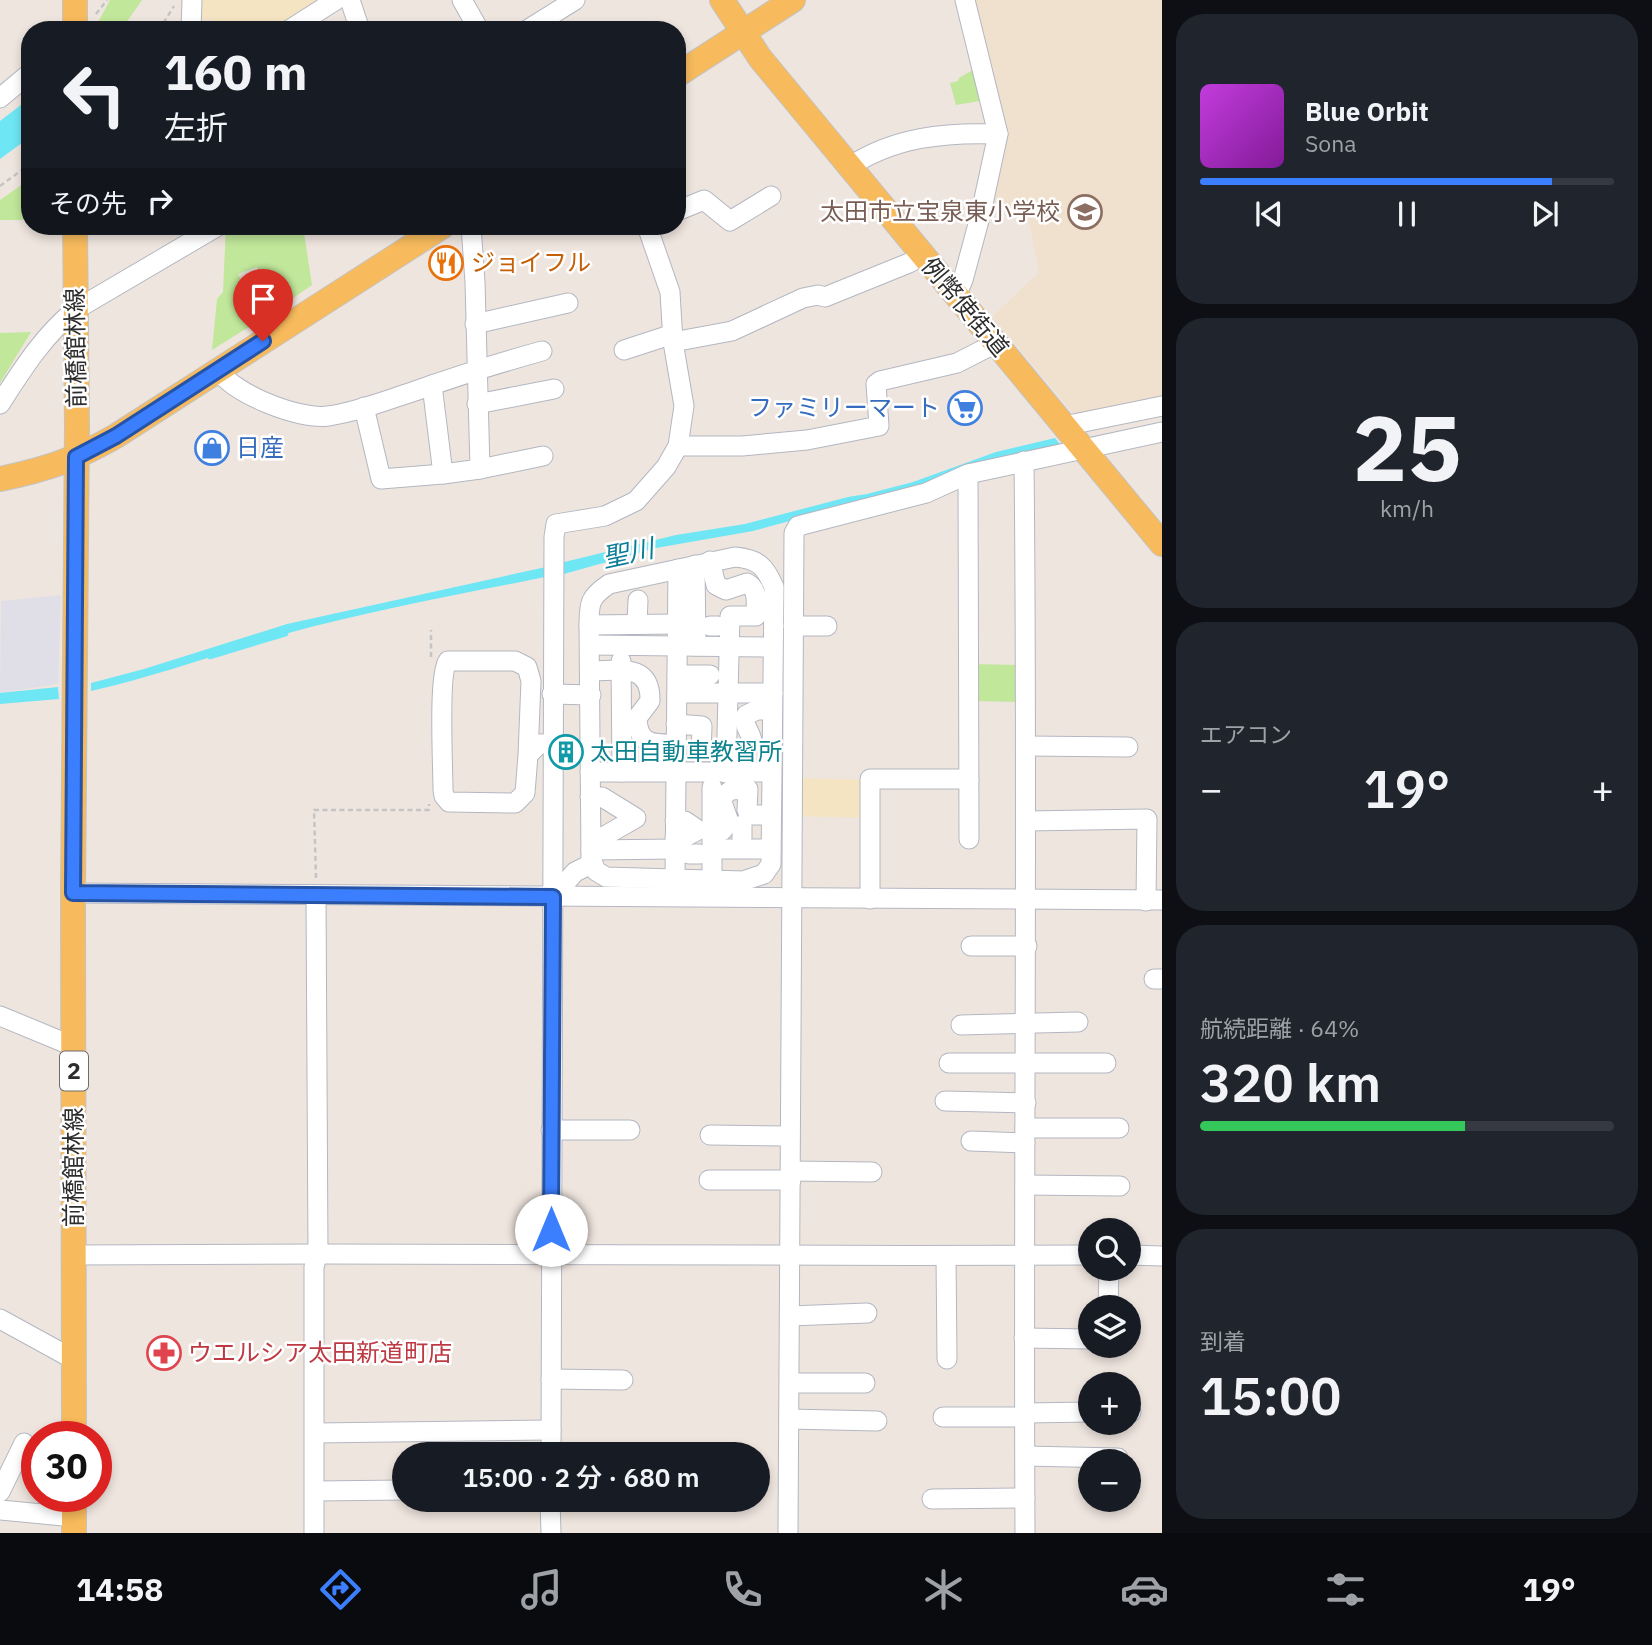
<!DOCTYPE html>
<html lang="ja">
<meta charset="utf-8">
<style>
body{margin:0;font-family:"IBM Plex Sans","Noto Sans JP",sans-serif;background:#20242c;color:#f1f3f6;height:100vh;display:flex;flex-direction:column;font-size:26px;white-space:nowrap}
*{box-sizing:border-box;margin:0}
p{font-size:23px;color:#9ea1a6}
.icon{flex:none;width:38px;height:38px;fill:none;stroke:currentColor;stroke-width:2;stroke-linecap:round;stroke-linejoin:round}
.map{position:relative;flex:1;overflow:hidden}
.panel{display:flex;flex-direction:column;gap:14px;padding:14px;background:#0d0f14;width:490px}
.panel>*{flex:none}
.hud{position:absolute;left:21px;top:21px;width:665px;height:214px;border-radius:28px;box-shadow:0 4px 10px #0003;background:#171b24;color:#f1f3f6;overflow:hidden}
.controls{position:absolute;left:1078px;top:1218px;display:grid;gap:14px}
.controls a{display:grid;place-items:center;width:63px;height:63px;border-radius:50%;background:#171b24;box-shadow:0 4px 10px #0003;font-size:35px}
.speed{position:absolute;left:21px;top:1421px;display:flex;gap:14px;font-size:35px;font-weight:700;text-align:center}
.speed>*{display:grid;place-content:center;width:91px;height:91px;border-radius:50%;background:#171b24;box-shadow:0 4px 10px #0003;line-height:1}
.speed .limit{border:10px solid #d22;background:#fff;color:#111}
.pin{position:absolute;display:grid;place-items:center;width:60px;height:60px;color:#fff;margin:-72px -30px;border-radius:50% 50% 50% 0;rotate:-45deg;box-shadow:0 0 7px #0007}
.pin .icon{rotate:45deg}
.me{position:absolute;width:77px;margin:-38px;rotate:0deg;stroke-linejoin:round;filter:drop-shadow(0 0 5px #0008)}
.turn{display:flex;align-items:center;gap:24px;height:147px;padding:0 28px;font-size:32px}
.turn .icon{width:91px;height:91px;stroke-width:2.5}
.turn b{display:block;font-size:49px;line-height:60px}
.then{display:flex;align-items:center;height:66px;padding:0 28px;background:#0003;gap:14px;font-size:26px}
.big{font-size:52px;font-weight:600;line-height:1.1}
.panel .widget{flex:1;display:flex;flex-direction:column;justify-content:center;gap:10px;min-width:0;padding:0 24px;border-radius:28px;background:#20242c}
.panel .dial{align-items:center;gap:0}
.dial b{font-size:91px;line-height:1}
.song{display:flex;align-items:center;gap:21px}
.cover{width:84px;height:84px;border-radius:10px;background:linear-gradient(135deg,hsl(290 70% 55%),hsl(290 70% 35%))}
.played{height:7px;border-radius:4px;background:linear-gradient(90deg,#3b7fff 85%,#363941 85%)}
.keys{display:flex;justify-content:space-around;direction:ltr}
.heat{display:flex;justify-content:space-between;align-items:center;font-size:38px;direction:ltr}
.charge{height:10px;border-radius:5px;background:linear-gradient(90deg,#34c759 64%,#363941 0)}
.trip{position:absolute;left:392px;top:1442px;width:378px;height:70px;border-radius:35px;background:#171b24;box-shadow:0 4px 10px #0003;font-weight:600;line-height:70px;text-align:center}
.dock{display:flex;height:112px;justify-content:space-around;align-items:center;background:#090b0e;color:#9ea1a6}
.dock .icon{width:49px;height:49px}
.dock .active{color:#3b7fff}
.dock b{font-size:32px;color:#f1f3f6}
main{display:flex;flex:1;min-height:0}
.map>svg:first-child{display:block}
.industrial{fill:#e0dfe7}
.education{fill:#f0e0ce}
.green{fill:#c0e79a}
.sand{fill:#f4e4c1}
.water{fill:#6ee6f4}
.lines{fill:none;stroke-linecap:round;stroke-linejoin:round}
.stream{stroke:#6ee6f4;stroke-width:4.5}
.minor-casing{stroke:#b3b7c1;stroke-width:21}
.major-casing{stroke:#c4c4c4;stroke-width:26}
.path{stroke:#c4c4c4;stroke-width:2.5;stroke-dasharray:5 3.5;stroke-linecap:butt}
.minor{stroke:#fff;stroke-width:19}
.major{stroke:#f7ba5c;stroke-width:24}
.route-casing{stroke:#2653a6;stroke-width:18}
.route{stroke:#3b7fff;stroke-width:12}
.labels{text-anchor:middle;stroke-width:5;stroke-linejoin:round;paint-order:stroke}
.shield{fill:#fff;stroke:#6c6c6c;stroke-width:2}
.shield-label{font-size:23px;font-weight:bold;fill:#2d2d2d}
.education-label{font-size:24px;fill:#785e54;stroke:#fff;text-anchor:end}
.food-label{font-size:24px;fill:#c56008;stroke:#fff;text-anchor:start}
.street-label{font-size:24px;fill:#2d2d2d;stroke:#fff}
.shop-label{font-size:24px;fill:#366cbe;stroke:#fff;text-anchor:end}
.culture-label{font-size:24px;fill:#0d838f;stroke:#fff;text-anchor:start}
.health-label{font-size:24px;fill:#be3a42;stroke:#fff;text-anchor:start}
.water-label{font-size:26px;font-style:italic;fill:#097c97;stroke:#fff}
</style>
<main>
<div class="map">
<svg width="1162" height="1533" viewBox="0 0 1162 1533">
<rect width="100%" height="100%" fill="#efe5df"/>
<polygon class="industrial" points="61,595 58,684 0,693 1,601"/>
<polygon class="education" points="971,0 1162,0 1162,398 1075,415 992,317 1039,272 1028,217 988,208 1004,128"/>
<g class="green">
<polygon points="110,0 142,0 121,30 94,30"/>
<polygon points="974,69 986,100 956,105 950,83 958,81 959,78"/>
<polygon points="30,179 30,220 0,220 0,200"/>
<polygon points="226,226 303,226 312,285 271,313 255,290 266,283 257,267 238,274 249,294 244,298 257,322 212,350 217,299 223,292"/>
<polygon points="31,332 0,383 0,333"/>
<polygon points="972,664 1023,665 1024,702 973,701"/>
</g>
<g class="sand">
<polygon points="197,0 321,0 274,30 218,30 209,18 197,25"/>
<polygon points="796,778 866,780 865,818 795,816"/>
</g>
<g class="water">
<polygon points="30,98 30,137 0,159 0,121"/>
<polygon points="1055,438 1062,447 753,531 656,548 557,576 556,564 676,535 745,524 848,497 867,494 913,482 996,452"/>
<path d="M 546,567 L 550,576 C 461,594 372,610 285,634 C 220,653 157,676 91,691 L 91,683 L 144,669 L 287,624 Z"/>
<polygon points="58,687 59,699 0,704 0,693"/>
</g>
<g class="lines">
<polyline class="stream" points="210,657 286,634"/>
<g class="minor-casing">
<g id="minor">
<polyline points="350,0 360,30"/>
<polyline points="462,0 479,30"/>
<polyline points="191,30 192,0"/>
<polyline points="289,30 336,0"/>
<polyline points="527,30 575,0"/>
<polyline points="0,98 30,73"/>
<path d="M 849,167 C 894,137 945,132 998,134"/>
<polyline points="677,211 704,200 730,221 771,196"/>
<polyline points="956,296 963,280 981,213 998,134 965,0"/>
<polyline points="475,324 568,303"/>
<polyline points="673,342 732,331 803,298 818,295 825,297 909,263 923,255"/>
<polyline points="624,350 673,334"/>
<path d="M 218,370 C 234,394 299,420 328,416 C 357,412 387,400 415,391 C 457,376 499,363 542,351"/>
<polyline points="432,385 443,474"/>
<path d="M 0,404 C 22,370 43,336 75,310 L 218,226"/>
<polyline points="477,404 554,389"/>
<polyline points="364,407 381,479 443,474 480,469 475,282 471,226"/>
<polyline points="1064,426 1162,406"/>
<polyline points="678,446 742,446 807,440 879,426 876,384 880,381 957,363 996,343"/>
<path d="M 1024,461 C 1028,818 1023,1176 1025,1533"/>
<polyline points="480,469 543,456"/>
<polyline points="968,474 969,839"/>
<path d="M 735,557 C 758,559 765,566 774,587 L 771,864 L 764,874 L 743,881 L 606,877 L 596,871 L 591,859 L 589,625 C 589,602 590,597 609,584 Z"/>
<path d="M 710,561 L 716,585 L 726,590 L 747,583 C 759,590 756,603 756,616 L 730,616 L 726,773"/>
<polyline points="695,565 696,646"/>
<polyline points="637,624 638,600"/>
<polyline points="589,625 677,624"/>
<polyline points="710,626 718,626"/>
<polyline points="793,626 827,626"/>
<polyline points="590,645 773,647"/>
<polyline points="621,661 622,772"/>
<path d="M 590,671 C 618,671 651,662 650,701 L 637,718 C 638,746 655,744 676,744"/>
<polyline points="677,675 710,675"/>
<polyline points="677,693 773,693"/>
<polyline points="552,694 591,695"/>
<path d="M 676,724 L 702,726 L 701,751 L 740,751 L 745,749 L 752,741 C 751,731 742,726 746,715 L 757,710 L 772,710"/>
<polyline points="1027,746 1128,747"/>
<path d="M 528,755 L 531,681 L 527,667 L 515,661 L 448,661 C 438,673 443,768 443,790 L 444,796 L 449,802 L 515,803 L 525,793 L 528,755 L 539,744 L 553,744"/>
<polyline points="590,772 771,772"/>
<polyline points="590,797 602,797 636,818 601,838 591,838"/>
<polyline points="1027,821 1147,819 1146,901"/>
<polyline points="712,832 722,831 729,822 722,802 723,796 731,790 748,789 747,810 749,815 771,815"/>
<polyline points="675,837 683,838 698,830 685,821 675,821"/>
<polyline points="742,838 742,825"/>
<polyline points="712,849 771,849"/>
<polyline points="591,850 675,849"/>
<polyline points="689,854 700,854"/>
<polyline points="675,878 678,569"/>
<polyline points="712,880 712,787"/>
<polyline points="73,893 1162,900"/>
<polyline points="553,897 575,872 593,863"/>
<polyline points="870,899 870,779 969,779"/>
<polyline points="971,946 1027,946"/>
<polyline points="1154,979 1162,979"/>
<polyline points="0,1016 63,1042 74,1042"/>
<polyline points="961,1025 1078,1022"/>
<polyline points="949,1063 1106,1063"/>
<polyline points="945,1101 1026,1103"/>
<polyline points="1025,1128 1119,1128"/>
<polyline points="551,1130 630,1130"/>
<polyline points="710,1135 790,1136"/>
<polyline points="971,1141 1025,1143"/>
<polyline points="791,1171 872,1172"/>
<polyline points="709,1180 791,1180"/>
<polyline points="1025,1185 1120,1186"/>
<path d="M 73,1255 C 412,1252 751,1257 1090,1255"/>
<polyline points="1129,1255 1162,1256"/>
<polyline points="946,1257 947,1359"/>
<polyline points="1108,1307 1109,1269"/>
<polyline points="790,1316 867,1313"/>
<polyline points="0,1319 73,1359"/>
<polyline points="1024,1338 1090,1339"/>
<polyline points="551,1379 623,1380"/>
<polyline points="790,1383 865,1383"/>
<polyline points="1129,1412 1131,1412"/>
<polyline points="1025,1413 1090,1412"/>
<polyline points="943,1417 1025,1417"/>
<polyline points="789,1419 877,1421"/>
<polyline points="315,1433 551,1430"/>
<polyline points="551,1454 554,537 556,524 605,516 636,501 666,467 678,446 684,406 673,342 670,292 647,226"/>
<polyline points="1025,1456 1118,1458"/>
<polyline points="315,1491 404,1490"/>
<polyline points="0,1492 24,1443"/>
<polyline points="932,1499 1025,1498"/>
<polyline points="550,1500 551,1533"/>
<polyline points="0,1510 74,1517"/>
<polyline points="314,1533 314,1267 318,1253 316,895"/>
<polyline points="788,1533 794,533 798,526 926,493 968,474 1162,432"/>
</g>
</g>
<g class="major-casing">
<g id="major">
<polyline points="722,0 760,58 1162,544"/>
<polyline points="75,30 75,0"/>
<polyline points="677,75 793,0"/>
<path d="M 0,479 C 48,469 74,460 116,436 L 443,226"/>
<polyline points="74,1437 73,893 77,426 75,226"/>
<polyline points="74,1533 74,1496"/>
</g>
</g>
<g class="path">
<polyline points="96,14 107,0"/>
<polyline points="159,30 174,6"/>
<polyline points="0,186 30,164"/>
<polyline points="431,657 431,630"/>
<polyline points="316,878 314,810 429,810 429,804"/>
</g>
<use href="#minor" class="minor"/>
<use href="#major" class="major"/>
</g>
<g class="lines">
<g class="route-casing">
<polyline id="route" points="263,341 116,436 76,457 73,893 553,897 551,1230"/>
</g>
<use href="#route" class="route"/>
</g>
<defs>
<g id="school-ring" transform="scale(1.75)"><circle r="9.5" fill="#fff" stroke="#8d6e63" stroke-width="1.5"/><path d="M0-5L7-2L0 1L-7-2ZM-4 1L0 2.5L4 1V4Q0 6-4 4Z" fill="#8d6e63"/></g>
<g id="restaurant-ring" transform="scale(1.75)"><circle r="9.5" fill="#fff" stroke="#e8710a" stroke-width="1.5"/><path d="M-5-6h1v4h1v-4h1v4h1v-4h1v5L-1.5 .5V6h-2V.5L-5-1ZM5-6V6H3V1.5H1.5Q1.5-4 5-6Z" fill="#e8710a"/></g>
<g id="supermarket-ring" transform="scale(1.75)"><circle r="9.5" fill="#fff" stroke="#3f7fe0" stroke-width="1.5"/><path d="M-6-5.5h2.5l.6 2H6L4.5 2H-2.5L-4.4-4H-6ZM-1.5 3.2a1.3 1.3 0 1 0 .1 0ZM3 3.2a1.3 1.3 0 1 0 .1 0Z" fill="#3f7fe0"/></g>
<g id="shop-ring" transform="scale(1.75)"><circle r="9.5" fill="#fff" stroke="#3f7fe0" stroke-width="1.5"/><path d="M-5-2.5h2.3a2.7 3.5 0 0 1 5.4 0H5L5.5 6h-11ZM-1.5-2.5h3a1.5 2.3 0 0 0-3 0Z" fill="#3f7fe0"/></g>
<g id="building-ring" transform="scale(1.75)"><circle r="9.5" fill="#fff" stroke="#0f9aa8" stroke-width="1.5"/><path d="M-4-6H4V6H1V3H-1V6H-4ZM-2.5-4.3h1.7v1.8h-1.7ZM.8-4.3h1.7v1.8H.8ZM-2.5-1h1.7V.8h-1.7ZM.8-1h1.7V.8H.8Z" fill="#0f9aa8"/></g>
<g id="pharmacy-ring" transform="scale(1.75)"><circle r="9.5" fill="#fff" stroke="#e0444e" stroke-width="1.5"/><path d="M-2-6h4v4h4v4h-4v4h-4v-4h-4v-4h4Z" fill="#e0444e"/></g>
</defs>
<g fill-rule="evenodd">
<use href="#school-ring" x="1085" y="212"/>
<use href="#restaurant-ring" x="446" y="263"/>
<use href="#supermarket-ring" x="965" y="408"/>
<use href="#shop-ring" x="212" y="448"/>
<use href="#building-ring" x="566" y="752"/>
<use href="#pharmacy-ring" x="164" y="1353"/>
</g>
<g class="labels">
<rect class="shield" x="60" y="1051.5" width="28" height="39" rx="5"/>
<g class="shield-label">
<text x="74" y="1079">2</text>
</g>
<g class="education-label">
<text x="1060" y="220">太田市立宝泉東小学校</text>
</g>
<g class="food-label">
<text x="471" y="271">ジョイフル</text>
</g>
<g class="street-label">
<text transform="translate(965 307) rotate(50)" y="8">例幣使街道</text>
<text transform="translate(76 348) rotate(-91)" y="8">前橋館林線</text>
<text transform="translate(74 1167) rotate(-90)" y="8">前橋館林線</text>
</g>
<g class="shop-label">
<text x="940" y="416">ファミリーマート</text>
<text x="236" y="456" text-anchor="start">日産</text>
</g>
<g class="culture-label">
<text x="590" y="760">太田自動車教習所</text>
</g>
<g class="health-label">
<text x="188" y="1361">ウエルシア太田新道町店</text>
</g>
<g class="water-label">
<text transform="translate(628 553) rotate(-12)" y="9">聖川</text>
</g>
</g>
</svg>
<div class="controls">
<a><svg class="icon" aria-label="search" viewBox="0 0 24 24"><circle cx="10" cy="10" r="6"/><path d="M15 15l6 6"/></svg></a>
<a><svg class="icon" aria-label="layers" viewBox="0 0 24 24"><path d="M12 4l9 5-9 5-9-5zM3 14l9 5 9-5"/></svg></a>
<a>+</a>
<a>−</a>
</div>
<div class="speed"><div class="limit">30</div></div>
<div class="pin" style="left:263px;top:341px;background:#d93025"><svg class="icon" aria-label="arrive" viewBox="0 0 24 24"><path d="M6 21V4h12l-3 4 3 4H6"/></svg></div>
<svg class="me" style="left:551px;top:1230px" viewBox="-20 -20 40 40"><circle r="19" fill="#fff"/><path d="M0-13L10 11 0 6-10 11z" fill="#3b7fff"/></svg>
<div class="trip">15:00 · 2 分 · 680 m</div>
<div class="hud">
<div class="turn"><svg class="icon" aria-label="left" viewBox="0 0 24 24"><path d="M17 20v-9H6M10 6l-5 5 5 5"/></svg><div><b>160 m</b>左折</div></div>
<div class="then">その先<svg class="icon" aria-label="right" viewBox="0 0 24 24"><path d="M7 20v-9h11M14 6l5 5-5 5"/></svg></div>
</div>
</div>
<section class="panel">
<div class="widget">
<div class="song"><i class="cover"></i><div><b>Blue Orbit</b><p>Sona</p></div></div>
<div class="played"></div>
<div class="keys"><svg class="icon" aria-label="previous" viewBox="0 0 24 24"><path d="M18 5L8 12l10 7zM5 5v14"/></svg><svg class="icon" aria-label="pause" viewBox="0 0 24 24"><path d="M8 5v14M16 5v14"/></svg><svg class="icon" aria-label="next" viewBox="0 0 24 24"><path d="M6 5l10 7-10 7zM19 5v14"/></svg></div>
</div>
<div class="widget dial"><b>25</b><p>km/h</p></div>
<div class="widget"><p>エアコン</p>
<div class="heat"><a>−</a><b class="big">19°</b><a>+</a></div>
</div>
<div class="widget"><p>航続距離 · 64%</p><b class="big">320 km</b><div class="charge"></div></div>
<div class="widget"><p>到着</p><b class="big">15:00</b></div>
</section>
</main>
<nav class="dock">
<b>14:58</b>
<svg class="icon active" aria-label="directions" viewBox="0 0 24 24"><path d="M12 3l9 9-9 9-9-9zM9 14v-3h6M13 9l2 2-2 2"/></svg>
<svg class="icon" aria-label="music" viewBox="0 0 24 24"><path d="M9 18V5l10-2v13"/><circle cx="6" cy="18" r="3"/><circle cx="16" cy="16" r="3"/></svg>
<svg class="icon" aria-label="phone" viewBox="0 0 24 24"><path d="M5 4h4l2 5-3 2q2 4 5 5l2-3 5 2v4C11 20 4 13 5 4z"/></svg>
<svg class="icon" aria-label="climate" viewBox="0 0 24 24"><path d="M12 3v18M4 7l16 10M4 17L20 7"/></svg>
<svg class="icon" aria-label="car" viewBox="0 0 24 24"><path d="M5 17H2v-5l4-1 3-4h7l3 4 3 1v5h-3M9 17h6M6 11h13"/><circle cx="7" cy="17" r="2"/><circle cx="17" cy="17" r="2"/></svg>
<svg class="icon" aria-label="filters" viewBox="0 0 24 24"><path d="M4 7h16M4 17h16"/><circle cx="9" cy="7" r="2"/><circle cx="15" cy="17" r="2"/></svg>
<b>19°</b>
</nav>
